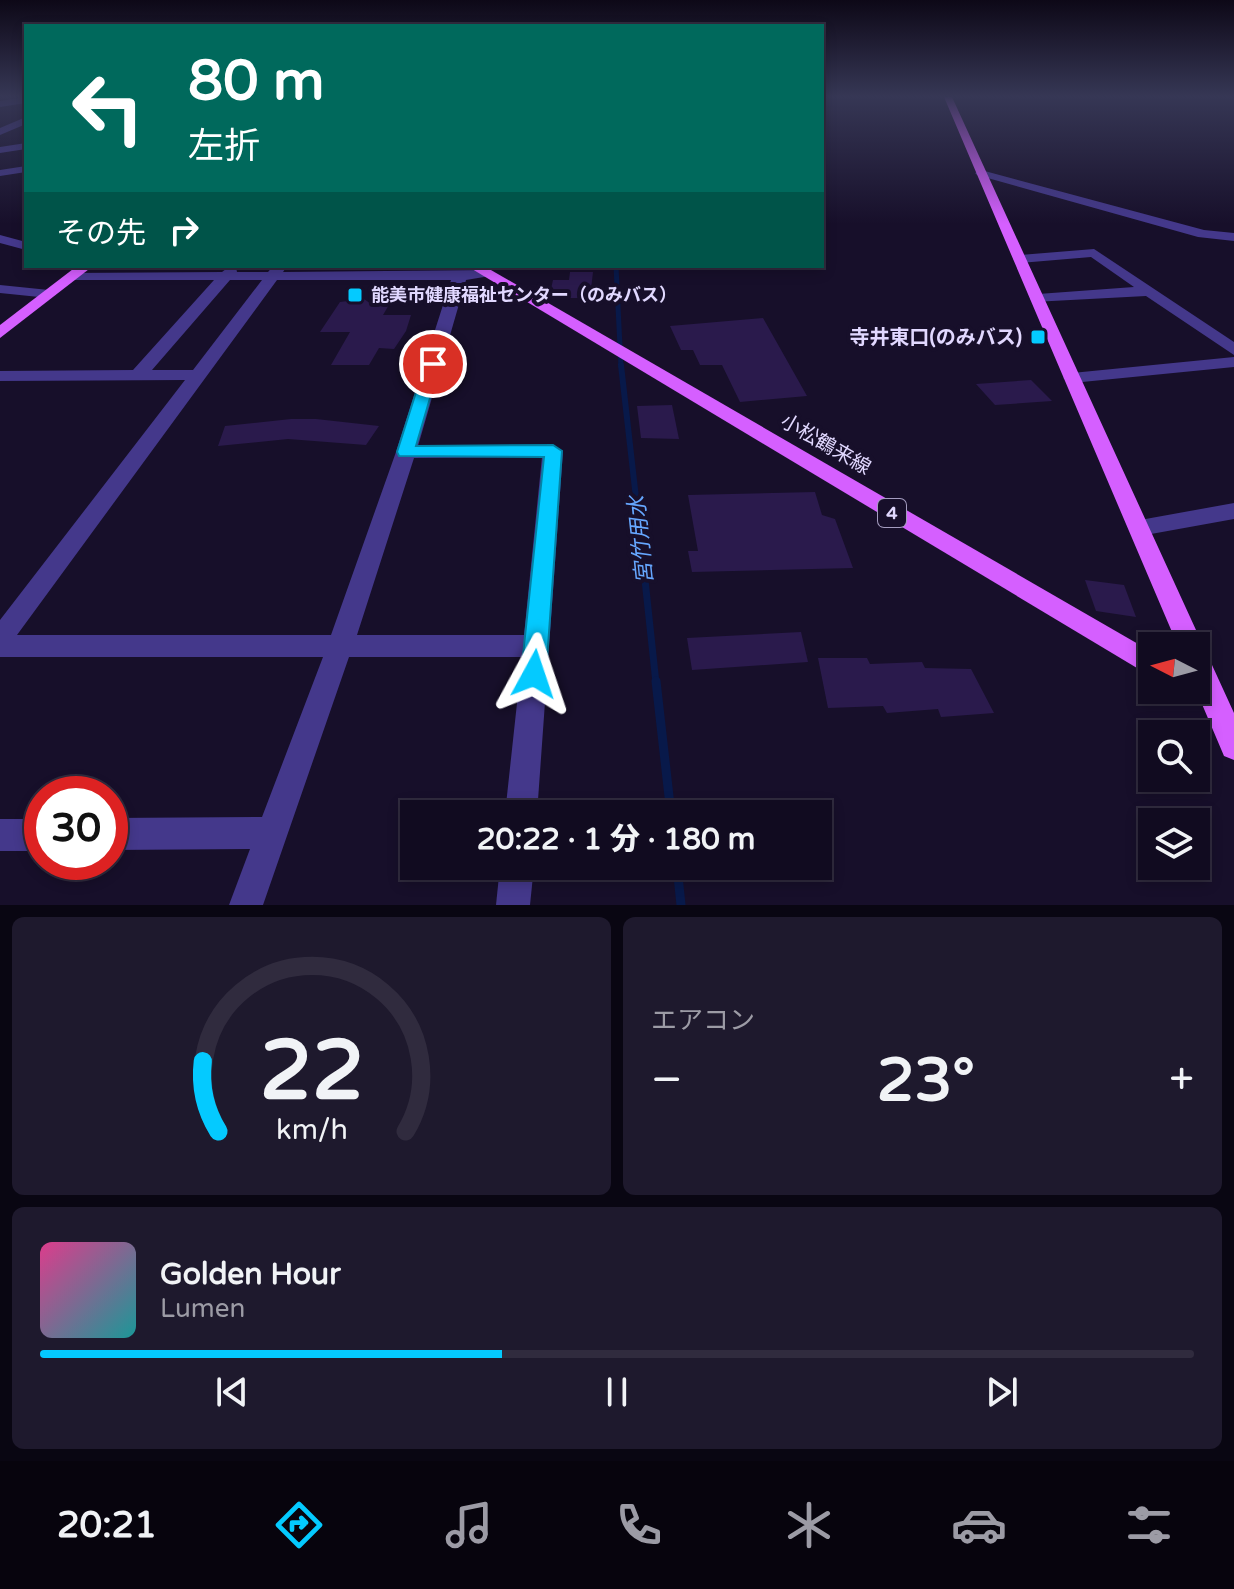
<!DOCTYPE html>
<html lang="ja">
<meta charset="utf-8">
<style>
body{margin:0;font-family:"Varela Round","Noto Sans JP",sans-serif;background:#1e192d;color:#f1f3f6;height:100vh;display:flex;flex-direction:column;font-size:30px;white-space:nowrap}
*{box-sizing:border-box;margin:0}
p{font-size:26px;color:#9c9ba5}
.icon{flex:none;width:44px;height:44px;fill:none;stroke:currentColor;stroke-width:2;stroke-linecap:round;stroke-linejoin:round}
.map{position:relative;height:905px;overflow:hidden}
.side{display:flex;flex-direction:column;gap:12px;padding:12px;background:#090612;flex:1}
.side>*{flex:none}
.hud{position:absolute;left:24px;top:24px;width:800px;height:244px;border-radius:0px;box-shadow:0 4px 12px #0003,0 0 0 2px #302b3e;background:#00695c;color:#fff;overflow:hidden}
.needle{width:52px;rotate:276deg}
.buttons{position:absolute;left:1138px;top:632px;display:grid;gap:16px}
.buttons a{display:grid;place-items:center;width:72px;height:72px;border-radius:0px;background:#110b20;box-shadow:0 4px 12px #0003,0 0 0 2px #302b3e;font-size:40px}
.speed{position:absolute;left:24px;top:776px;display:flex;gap:16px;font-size:40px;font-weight:700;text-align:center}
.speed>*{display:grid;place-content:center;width:104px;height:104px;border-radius:50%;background:#110b20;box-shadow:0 4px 12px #0003,0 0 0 2px #302b3e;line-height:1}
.speed .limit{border:12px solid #d22;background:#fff;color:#111}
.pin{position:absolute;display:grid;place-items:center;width:68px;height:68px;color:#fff;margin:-34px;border:4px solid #fff;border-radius:50%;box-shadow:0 2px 8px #0007}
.me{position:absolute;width:88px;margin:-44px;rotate:5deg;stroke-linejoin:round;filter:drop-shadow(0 0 6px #0008)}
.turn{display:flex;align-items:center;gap:28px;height:168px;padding:0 32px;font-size:36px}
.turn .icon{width:104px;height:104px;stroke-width:2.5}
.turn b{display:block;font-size:56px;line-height:68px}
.then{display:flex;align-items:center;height:76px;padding:0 32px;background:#0003;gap:16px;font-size:30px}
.big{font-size:60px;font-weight:800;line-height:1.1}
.side .widget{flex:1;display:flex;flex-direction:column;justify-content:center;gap:12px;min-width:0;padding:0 28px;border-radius:12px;background:#1e192d}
.side .dial{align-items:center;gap:0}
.dial svg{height:208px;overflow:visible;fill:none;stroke:#302b3e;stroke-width:7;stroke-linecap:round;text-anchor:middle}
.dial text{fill:#f1f3f6;stroke:none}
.song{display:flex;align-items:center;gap:24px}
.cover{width:96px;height:96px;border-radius:12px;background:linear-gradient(135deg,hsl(330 70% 55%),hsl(180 70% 35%))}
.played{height:8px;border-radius:4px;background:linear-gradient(90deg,#04caff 40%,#302b3e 40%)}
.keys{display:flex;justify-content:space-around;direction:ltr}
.heat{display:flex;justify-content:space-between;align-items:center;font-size:44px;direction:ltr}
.side .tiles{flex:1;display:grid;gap:12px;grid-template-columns:1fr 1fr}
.widget:last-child{grid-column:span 2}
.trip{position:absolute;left:400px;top:800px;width:432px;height:80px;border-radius:0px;background:#110b20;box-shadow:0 4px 12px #0003,0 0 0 2px #302b3e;font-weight:800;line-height:80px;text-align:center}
.tab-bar{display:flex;height:128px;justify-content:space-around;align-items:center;background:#07040d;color:#9c9ba5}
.tab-bar .icon{width:56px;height:56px}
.tab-bar .selected{color:#04caff}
.tab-bar b{font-size:36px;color:#f1f3f6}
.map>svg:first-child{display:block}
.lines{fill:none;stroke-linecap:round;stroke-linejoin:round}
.stream-far3{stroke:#08194a;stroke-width:5}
.stream-far2{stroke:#08194a;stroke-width:6}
.stream-far1{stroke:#08194a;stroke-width:7}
.stream{stroke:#08194a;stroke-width:9}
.building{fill:#2a1a4c}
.minor{fill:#44388b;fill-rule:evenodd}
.major{fill:#d55fff;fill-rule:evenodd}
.route{fill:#04caff;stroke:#0383a6;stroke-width:2}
.poi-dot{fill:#04caff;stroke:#170f2a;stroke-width:3}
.labels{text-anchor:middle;stroke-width:8;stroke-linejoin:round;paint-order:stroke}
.far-poi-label{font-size:18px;font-weight:bold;fill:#e1d8ff;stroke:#170f2a;text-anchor:start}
.shield{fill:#170f2a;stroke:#a49cbf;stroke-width:2}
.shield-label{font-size:18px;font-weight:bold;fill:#e1d8ff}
.poi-label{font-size:20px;font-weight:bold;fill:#e1d8ff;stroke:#170f2a;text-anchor:end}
.street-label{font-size:20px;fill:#e1d8ff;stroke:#170f2a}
.water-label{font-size:22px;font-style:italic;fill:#66a7ff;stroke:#170f2a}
</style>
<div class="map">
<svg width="1234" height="905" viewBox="0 0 1234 905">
<rect width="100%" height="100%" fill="#170f2a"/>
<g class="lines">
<polyline class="stream-far3" points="616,266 621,367"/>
<polyline class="stream-far2" points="621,365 637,507"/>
<polyline class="stream-far1" points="637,505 656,683"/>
<g class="stream">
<polyline points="656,681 671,814"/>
<polyline points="677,866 681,905"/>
</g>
</g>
<g class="building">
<polygon points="570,272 593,272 590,298 549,298 553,280 569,280"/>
<polygon points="393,298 383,315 411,315 406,331 394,349 379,348 369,365 331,365 350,332 320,332 340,302 364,299 371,304"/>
<polygon points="763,318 807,396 740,402 722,365 700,365 693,350 681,350 670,326"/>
<polygon points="1031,380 1052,401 995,405 976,384"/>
<polygon points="672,405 679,439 641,438 637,406"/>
<polygon points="291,419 316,419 379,426 366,445 288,439 218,446 225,426"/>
<polygon points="815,492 822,515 835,519 853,568 692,572 688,551 698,551 688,495"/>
<polygon points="1085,580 1124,585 1136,617 1096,611"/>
<polygon points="801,632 808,662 692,670 687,638"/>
<polygon points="818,658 867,658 870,664 922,662 925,668 971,669 994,713 941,717 938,709 887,713 883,706 828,708"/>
</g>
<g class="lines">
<g class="minor">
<polygon points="26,97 26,103 0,107 0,101"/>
<polygon points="26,117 26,124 0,135 0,128"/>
<polygon points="26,143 26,149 0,153 0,147"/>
<polygon points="26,166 26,172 0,176 0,170"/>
<polygon points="981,170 1204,230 1234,233 1234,241 1198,237 977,175 975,173"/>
<polygon points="0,235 26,242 26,250 0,243"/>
<polygon points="1094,249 1234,342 1234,355 1146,296 1033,302 1030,299 1038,294 1134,287 1091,257 1020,263 1013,259 1020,255"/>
<path d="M 230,266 L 236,267 L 237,272 L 268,272 L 273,266 L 287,266 L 283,272 L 490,270 L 490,276 L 466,280 L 418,446 L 553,445 L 563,451 L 537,814 L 505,814 L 522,657 L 349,657 L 263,905 L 229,905 L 250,849 L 110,850 L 110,818 L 262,817 L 323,657 L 0,657 L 0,620 L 185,380 L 0,381 L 0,371 L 133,370 L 214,280 L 73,280 L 66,276 L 68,273 L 222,272 ZM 230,280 L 262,280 L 193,370 L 152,370 ZM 277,280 L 451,280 L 396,452 L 331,635 L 17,635 ZM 542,457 L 524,635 L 357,635 L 414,458 Z"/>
<polygon points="0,285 49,290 56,294 49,298 0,293"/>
<polygon points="1234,357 1234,367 1072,383 1063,378 1072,373"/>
<polygon points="1234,503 1234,519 1140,536 1132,534 1129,528 1132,522 1140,520"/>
<rect x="0" y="819" width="42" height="32"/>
<polygon points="500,866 534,866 530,905 496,905"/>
</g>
<g class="major">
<polygon points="944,97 952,97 1234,713 1234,760 1224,756 1196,690 1196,646 1178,646"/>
<polygon points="77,266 93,266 0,338 0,325"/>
<polygon points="467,266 484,266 1152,652 1152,677"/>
</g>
</g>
<linearGradient id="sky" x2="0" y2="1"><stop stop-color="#0d0817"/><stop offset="0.43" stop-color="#363755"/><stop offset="1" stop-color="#363755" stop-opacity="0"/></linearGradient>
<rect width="1234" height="224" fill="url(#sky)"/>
<polygon class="route" points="433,359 440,364 416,446 553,445 562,451 546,674 542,681 534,684 525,681 521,674 544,457 399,456 397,452 425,364"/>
<g class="poi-dot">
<rect x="347" y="287" width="16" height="16" rx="4"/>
<rect x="1030" y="329" width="16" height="16" rx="4"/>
</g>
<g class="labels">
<g class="far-poi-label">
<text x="371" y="301">能美市健康福祉センター（のみバス）</text>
</g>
<rect class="shield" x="878" y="499" width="28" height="28" rx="6"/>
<g class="shield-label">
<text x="892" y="519">4</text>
</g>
<g class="poi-label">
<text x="1022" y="344">寺井東口(のみバス)</text>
</g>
<g class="street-label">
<text transform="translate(826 444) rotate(30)" y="7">小松鶴来線</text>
</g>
<g class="water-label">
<text transform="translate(640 540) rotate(-96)" y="8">宮竹用水</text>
</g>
</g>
</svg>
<div class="buttons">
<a><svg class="needle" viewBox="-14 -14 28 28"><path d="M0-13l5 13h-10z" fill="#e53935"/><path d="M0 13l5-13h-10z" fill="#9c9ba5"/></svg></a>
<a><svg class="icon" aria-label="search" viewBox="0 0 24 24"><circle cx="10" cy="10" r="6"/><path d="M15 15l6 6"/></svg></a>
<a><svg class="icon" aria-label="layers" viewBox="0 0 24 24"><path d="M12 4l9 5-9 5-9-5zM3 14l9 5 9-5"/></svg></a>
</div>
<div class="speed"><div class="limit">30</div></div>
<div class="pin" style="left:433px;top:364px;background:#d93025"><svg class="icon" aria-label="arrive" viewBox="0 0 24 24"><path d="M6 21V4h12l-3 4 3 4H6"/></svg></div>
<svg class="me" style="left:534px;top:674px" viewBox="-20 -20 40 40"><path d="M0-17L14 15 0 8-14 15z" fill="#04caff" stroke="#fff" stroke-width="4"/></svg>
<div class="trip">20:22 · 1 分 · 180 m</div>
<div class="hud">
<div class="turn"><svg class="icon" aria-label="left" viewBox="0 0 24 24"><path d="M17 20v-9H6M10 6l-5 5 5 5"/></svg><div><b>80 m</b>左折</div></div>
<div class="then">その先<svg class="icon" aria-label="right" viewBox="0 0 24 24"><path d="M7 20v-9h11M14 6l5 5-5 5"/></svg></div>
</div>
</div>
<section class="side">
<div class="tiles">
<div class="widget dial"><svg viewBox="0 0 100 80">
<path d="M14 69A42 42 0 1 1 86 69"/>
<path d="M14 69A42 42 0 0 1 8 42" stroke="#04caff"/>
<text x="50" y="56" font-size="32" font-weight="700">22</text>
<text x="50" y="72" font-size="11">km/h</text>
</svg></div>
<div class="widget"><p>エアコン</p>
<div class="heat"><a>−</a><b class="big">23°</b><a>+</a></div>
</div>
<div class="widget">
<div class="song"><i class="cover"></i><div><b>Golden Hour</b><p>Lumen</p></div></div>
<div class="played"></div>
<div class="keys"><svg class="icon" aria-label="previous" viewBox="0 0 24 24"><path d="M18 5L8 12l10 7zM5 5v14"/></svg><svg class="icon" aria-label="pause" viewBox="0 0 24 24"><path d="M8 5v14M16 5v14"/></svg><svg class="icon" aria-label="next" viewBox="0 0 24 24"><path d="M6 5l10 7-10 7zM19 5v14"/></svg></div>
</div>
</div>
</section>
<nav class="tab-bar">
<b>20:21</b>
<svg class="icon selected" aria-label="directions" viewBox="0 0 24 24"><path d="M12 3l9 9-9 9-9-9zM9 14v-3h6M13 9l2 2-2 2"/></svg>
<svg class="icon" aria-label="music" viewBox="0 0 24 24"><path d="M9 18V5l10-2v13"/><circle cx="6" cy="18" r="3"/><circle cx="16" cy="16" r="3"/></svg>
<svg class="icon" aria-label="phone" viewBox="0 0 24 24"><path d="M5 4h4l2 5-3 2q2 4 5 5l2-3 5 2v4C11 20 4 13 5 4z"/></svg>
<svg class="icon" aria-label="climate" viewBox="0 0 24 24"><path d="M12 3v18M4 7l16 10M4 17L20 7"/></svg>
<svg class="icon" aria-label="car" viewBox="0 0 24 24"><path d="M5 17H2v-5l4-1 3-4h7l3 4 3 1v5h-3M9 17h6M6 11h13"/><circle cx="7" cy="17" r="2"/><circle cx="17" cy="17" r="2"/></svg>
<svg class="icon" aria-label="filters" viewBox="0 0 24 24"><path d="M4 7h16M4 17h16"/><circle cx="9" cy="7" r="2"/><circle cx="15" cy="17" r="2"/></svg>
</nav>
